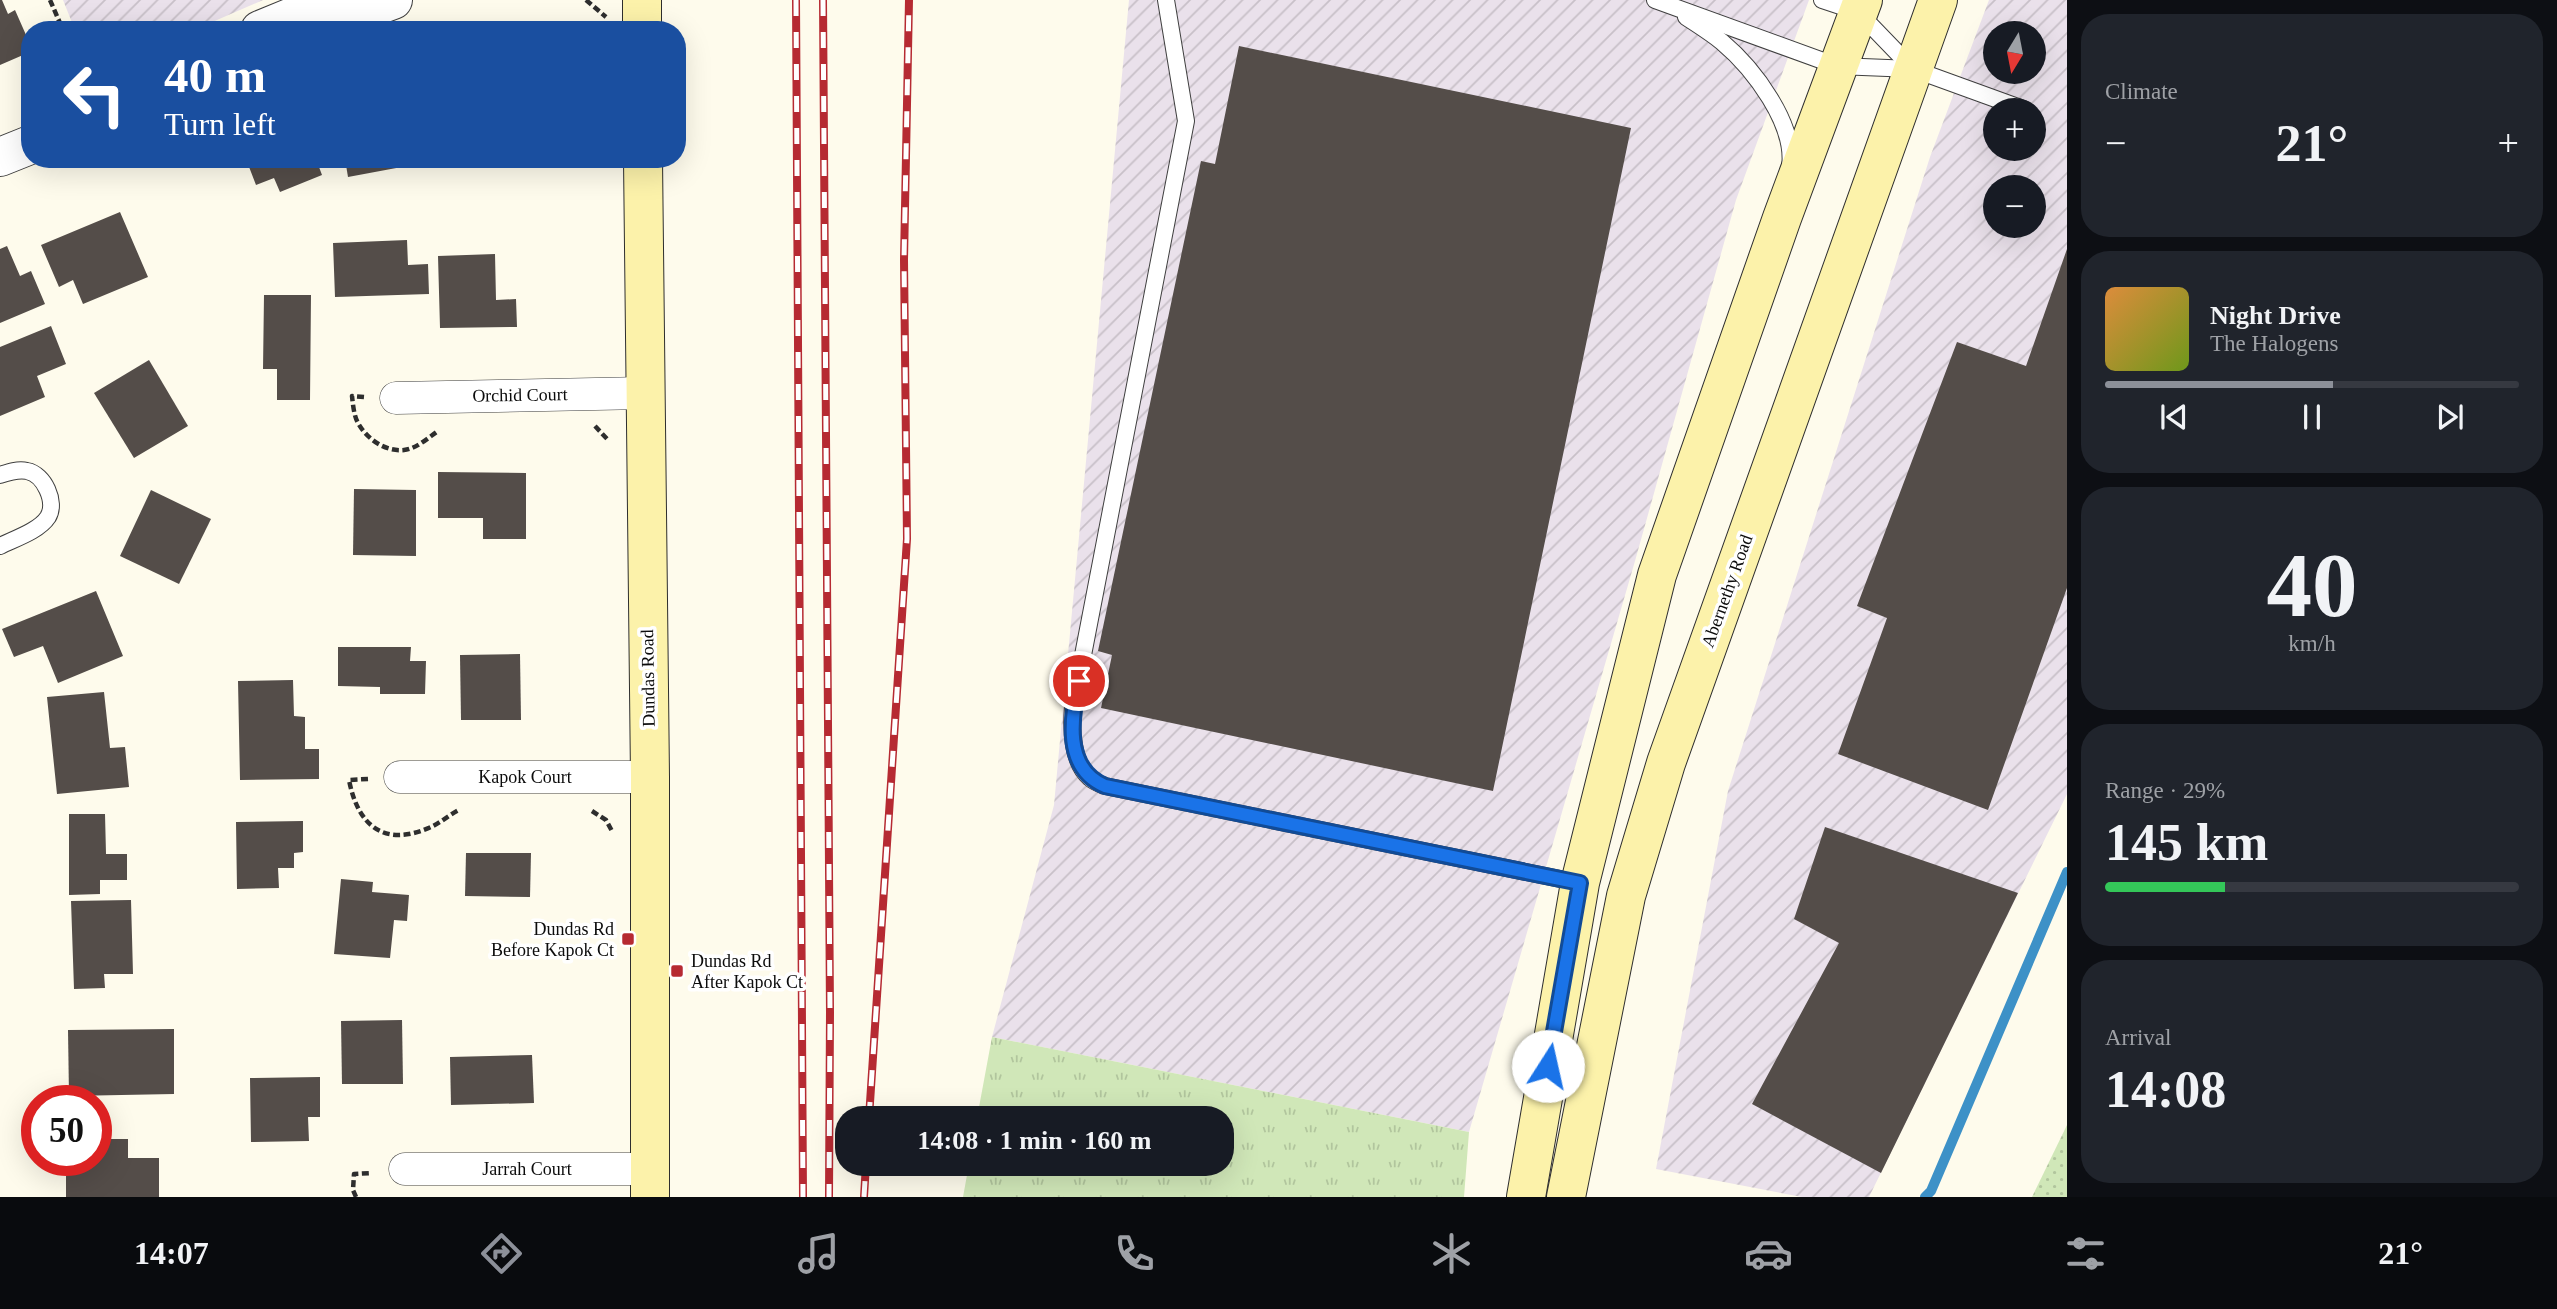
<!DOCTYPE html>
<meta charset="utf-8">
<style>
body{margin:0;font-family:"Times New Roman",serif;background:#20242c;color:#f1f3f6;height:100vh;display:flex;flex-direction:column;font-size:26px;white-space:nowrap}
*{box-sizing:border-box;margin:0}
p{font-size:23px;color:#9ea1a6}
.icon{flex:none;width:38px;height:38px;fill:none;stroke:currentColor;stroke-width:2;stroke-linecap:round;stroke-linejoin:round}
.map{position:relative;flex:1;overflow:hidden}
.panel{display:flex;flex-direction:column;gap:14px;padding:14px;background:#0d0f14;width:490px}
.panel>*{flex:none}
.top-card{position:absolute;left:21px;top:21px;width:665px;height:147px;border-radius:28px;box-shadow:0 7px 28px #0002;background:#1a4fa0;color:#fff;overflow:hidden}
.needle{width:46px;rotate:190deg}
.controls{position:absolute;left:1983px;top:21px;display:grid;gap:14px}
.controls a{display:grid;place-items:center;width:63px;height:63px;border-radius:50%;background:#171b24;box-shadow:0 7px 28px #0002;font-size:35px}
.speed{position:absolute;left:21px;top:1085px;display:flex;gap:14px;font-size:35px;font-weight:700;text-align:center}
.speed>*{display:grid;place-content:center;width:91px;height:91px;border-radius:50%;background:#171b24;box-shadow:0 7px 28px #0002;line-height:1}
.speed .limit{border:10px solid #d22;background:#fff;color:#111}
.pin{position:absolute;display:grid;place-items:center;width:60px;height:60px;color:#fff;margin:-30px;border:4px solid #fff;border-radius:50%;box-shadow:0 2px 7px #0007}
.me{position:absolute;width:77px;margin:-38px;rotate:10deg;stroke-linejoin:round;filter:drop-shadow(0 0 5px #0008)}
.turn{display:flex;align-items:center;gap:24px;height:147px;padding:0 28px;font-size:32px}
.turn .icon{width:91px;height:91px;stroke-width:2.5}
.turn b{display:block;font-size:49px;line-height:60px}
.big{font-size:52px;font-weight:700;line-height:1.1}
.panel .card{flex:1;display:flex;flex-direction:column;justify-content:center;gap:10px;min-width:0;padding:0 24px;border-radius:28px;background:#20242c}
.panel .dial{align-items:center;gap:0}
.dial b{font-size:91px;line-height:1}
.song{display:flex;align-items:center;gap:21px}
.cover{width:84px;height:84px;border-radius:10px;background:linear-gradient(135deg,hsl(30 70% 55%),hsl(80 70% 35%))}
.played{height:7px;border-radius:4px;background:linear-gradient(90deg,#8c9099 55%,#363941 55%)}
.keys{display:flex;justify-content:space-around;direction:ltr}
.heat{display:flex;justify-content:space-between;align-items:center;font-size:38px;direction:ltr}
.charge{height:10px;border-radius:5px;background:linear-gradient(90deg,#34c759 29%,#363941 0)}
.trip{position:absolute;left:835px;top:1106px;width:399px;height:70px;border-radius:28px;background:#171b24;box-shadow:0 7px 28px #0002;font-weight:700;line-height:70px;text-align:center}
.tab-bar{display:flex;height:112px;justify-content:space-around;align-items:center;background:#090b0e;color:#9ea1a6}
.tab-bar .icon{width:49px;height:49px}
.tab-bar .selected{color:#8c9099}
.tab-bar b{font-size:32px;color:#f1f3f6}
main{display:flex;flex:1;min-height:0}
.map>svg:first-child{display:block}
.industrial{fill:url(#industrial-furrows);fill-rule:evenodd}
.grass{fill:url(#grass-tufts)}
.park{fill:url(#park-dots)}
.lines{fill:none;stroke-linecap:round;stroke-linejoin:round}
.stream{stroke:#3d91c7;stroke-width:10}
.building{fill:#544d49}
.service-casing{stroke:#3f3f3f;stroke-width:18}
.minor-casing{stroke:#3f3f3f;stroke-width:33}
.tertiary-casing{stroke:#3f3f3f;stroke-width:40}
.secondary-casing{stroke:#2e2e2e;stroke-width:40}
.path{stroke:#2e2e2e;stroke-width:4.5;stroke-dasharray:7 3.5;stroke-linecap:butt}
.service{stroke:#fff;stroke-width:16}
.minor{stroke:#fff;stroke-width:32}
.tertiary{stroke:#fff;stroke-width:38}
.secondary{stroke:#fcf2aa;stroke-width:38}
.rail-casing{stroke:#b62a32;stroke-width:8}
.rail{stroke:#fff;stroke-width:5;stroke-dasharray:16;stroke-linecap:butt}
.route-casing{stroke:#114b97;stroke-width:18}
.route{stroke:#1a73e8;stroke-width:12}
.poi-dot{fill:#b62a32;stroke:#fff;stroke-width:2.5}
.labels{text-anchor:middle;stroke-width:7;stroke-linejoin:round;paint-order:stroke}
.street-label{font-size:18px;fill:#0c0c0c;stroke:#fff}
.poi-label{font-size:18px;fill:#0c0c0c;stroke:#fff;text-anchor:end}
</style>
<main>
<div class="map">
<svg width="2067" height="1197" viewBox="0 0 2067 1197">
<defs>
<pattern id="industrial-furrows" width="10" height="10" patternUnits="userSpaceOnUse" patternTransform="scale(1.75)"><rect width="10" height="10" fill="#eae1eb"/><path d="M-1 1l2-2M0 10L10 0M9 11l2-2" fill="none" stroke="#c8c0c8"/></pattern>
<pattern id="grass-tufts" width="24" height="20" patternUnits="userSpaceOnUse" patternTransform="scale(1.75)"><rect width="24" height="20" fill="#d0e7b8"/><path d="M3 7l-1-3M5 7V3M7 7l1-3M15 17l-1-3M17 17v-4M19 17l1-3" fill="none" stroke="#b1c59d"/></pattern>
<pattern id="park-dots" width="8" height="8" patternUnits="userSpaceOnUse" patternTransform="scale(1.75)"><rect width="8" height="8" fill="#d0e7b8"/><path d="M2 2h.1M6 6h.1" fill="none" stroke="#b1c59d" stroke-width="1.8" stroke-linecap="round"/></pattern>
</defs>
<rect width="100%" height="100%" fill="#fefbec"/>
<g class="industrial">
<polygon points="63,0 263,0 194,30 75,30"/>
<polygon points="1129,0 1809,0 1736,200 1635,561 1469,1132 992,1037 1054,805"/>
<path d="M 1989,0 L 2067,0 L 2067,794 L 1869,1197 L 1802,1197 L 1656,1169 L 1728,791 L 1930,157 ZM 1995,33 L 2034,33 L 2034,72 L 1995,72 ZM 1995,110 L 2034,110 L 2034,149 L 1995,149 ZM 1995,187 L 2034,187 L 2034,226 L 1995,226 Z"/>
</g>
<polygon class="grass" points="992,1037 1469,1132 1464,1197 963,1197 969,1164 1222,1164 1222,1118 977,1118"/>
<polygon class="park" points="2067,1125 2067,1197 2032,1197"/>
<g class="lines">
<polyline class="stream" points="1925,1197 1931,1191 2067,872"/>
</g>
<g class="building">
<polygon points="0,0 2,0 8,14 15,10 30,44 30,52 0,65"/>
<polygon points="1239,46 1631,128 1493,791 1101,708 1112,655 1098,651 1201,161 1215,164"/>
<polygon points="246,159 316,159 322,175 280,192 274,178 256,185"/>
<polygon points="345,159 406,159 407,166 348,177"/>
<polygon points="120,212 148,277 83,304 73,280 59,287 41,245"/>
<polygon points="407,240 408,265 428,264 429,294 335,297 333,243"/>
<polygon points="7,246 20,276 31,271 45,304 0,323 0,249"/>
<polygon points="2067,249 2067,588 1988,810 1838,754 1887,618 1857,606 1957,342 2026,366"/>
<polygon points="495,254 496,300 516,299 517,327 440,328 438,256"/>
<polygon points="264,295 311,295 310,400 277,400 277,369 263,369"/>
<polygon points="51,326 66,364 37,376 45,397 0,416 0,347"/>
<polygon points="149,360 188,426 134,458 94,393"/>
<polygon points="438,472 526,473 526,539 483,539 483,518 438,518"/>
<polygon points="354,489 416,490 416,556 353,555"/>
<polygon points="151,490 211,519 179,584 120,556"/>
<polygon points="96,591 123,656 58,683 43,646 14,657 2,629"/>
<polygon points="338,647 411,647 410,661 426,661 425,694 380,694 380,687 338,686"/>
<polygon points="520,654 521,720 461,720 460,655"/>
<polygon points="293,680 294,716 305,717 305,749 319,749 319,779 240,780 238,681"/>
<polygon points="104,692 110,748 125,747 129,787 57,794 47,697"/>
<polygon points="69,814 105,814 106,854 127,854 127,880 100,880 100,894 69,895"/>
<polygon points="303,821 303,852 294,853 294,868 278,868 279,888 237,889 236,822"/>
<polygon points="1825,827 2018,893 1881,1173 1752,1104 1839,943 1794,919"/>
<polygon points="466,853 531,853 530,897 465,896"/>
<polygon points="341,879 373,882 372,892 409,895 407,921 394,920 390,958 334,954"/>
<polygon points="131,900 133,974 104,974 105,988 74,989 71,901"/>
<polygon points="402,1020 403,1084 342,1084 341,1021"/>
<polygon points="174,1029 174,1094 69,1096 68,1030"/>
<polygon points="532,1055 534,1103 451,1105 450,1057"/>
<polygon points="320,1077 320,1117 308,1117 309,1141 251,1142 250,1078"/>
<polygon points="96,1125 111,1125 111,1139 128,1139 128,1158 159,1158 159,1197 66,1197 66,1167 78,1167 78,1160 96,1160"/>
</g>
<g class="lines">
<g class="service-casing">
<g id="service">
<path d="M 1166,0 L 1186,121 L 1073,707 C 1071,729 1072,763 1090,778 C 1094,782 1100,784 1105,786 L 1580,883"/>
<polyline points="1655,0 1837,66 1913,69 2026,110"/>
<polyline points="1822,0 1858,12 1913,69"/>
<path d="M 1686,17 C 1698,25 1711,33 1722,42 C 1753,68 1796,124 1790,167"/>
<path d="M 0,475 C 9,472 18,469 27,471 C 44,474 57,502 48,517 C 39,531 14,539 0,546"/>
</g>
</g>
<g class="minor-casing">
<g id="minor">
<polyline points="396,398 645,393"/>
<polyline points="400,777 650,777"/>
<polyline points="405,1169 650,1169"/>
</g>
</g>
<g class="tertiary-casing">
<g id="tertiary">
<polyline points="260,30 333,0"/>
<polyline points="312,30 393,0"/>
<polyline points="0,157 30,145"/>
</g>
</g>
<g class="secondary-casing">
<g id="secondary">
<polyline points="642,0 642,30"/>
<polyline points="643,159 650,777 650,1197"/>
<polyline points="1526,1197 1580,883 1657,575 1782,218 1863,0"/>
<polyline points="1566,1197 1626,896 1666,763 1938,0"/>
</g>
</g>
<g class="path">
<polyline points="50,0 63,30"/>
<polyline points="586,0 606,17"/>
<polyline points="213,30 225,25"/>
<path d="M 364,397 L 352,396 C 353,405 354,416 358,423 C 367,439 385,452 404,450 C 416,449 428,438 438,431"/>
<polyline points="595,426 608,440"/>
<path d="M 368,779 L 349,780 C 358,826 384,848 431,827 C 440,823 449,815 459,810"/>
<polyline points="592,811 606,820 612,831"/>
<polyline points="356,1197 353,1190 354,1174 372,1173"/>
</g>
<use href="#service" class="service"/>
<use href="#minor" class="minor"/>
<use href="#tertiary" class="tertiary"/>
<use href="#secondary" class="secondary"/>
<g class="rail-casing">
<g id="rail">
<polyline points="796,0 803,1197"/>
<polyline points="823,0 830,1012 829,1197"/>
<polyline points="869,1118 907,539 904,260 909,0"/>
<polyline points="864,1197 866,1164"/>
</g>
</g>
<use href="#rail" class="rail"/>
</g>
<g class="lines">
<g class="route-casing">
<path id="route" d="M 1079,681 C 1071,717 1063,768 1105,786 L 1580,883 L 1548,1066"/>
</g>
<use href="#route" class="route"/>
</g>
<g class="poi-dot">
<rect x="621" y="932" width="14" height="14" rx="3.5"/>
<rect x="670" y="964" width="14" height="14" rx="3.5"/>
</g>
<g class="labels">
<g class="street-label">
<text transform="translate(520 395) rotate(-1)" y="6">Orchid Court</text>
<text transform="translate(1727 591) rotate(-70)" y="6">Abernethy Road</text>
<text transform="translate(648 678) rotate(-91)" y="6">Dundas Road</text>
<text x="525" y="783">Kapok Court</text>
<text x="527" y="1175">Jarrah Court</text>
</g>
<g class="poi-label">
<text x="614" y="935">Dundas Rd<tspan x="614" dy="21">Before Kapok Ct</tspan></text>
<text x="691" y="967" text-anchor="start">Dundas Rd<tspan x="691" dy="21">After Kapok Ct</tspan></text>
</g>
</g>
</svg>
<div class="controls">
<a><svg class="needle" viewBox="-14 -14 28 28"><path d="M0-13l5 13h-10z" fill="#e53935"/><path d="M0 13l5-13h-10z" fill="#9ea1a6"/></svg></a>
<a>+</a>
<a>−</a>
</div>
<div class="speed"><div class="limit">50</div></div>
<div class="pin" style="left:1079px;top:681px;background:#d93025"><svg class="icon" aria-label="arrive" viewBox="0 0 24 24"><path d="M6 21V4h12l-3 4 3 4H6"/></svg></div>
<svg class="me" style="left:1548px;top:1066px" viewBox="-20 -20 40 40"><circle r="19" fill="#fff"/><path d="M0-13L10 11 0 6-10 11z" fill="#1a73e8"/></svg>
<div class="trip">14:08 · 1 min · 160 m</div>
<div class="top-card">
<div class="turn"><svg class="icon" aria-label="left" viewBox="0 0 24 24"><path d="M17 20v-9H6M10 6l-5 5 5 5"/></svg><div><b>40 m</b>Turn left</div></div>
</div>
</div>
<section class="panel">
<div class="card"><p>Climate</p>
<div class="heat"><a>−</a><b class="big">21°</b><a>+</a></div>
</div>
<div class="card">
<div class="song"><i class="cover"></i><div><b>Night Drive</b><p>The Halogens</p></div></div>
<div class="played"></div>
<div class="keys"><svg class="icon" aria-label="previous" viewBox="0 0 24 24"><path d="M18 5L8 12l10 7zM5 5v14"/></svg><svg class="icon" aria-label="pause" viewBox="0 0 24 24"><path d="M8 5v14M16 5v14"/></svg><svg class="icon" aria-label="next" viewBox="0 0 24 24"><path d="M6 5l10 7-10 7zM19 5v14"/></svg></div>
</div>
<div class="card dial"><b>40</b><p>km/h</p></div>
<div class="card"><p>Range · 29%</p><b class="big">145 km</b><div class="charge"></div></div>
<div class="card"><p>Arrival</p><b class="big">14:08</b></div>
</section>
</main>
<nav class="tab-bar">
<b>14:07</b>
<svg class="icon selected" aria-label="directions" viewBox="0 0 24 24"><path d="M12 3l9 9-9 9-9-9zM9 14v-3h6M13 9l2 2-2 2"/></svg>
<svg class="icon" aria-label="music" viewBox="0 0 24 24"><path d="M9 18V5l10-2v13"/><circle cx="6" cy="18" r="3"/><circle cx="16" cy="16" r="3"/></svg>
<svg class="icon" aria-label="phone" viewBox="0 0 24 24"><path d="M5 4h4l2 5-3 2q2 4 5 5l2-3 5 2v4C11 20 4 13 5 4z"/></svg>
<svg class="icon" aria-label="climate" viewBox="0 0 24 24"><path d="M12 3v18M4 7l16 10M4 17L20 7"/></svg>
<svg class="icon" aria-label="car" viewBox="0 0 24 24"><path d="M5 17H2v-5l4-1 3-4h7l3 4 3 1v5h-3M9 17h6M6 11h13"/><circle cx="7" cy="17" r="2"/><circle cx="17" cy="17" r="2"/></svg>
<svg class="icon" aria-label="filters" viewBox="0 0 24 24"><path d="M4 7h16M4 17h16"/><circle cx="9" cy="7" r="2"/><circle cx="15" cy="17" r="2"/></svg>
<b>21°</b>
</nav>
